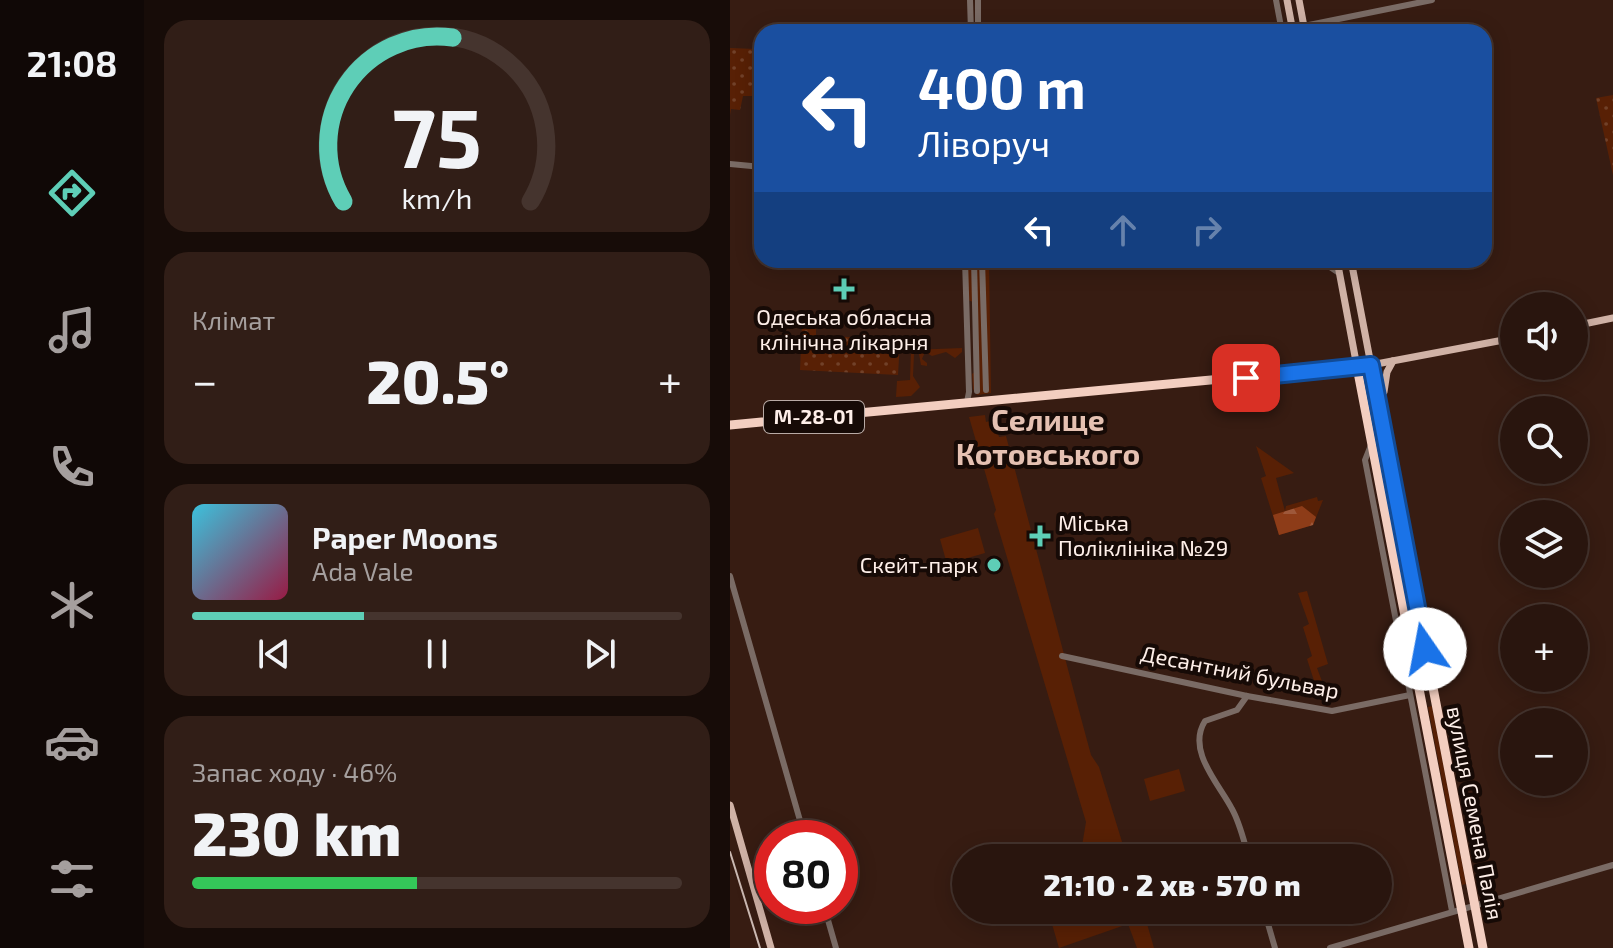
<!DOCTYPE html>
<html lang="uk">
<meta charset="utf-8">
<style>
body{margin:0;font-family:"Exo 2",sans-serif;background:#311e17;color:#f1f3f6;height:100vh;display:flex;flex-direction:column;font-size:30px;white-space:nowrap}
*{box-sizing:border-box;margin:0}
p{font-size:26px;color:#a59f9e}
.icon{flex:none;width:44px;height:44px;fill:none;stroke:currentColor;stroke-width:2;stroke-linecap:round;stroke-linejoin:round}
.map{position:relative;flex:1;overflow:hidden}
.sheet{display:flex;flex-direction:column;gap:20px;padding:20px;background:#170c08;width:586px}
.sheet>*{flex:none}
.banner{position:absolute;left:24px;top:24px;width:738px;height:244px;border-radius:24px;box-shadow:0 4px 20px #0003,0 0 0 2px #45342e;background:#1a4fa0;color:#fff;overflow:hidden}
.controls{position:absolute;left:770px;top:292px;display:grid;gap:16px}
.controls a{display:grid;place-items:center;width:88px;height:88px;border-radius:50%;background:#29150e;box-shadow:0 4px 20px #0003,0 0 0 2px #45342e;font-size:40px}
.speed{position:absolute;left:24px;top:820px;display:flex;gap:16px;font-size:40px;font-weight:700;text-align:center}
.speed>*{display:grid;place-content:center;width:104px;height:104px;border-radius:50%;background:#29150e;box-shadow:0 4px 20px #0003,0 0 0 2px #45342e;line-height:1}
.speed .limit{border:12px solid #d22;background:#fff;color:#111}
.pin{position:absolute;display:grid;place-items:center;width:68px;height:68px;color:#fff;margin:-34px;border-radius:16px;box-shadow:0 4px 12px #0006}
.me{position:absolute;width:88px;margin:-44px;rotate:348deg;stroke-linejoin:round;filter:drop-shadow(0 0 6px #0008)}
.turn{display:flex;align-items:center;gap:28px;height:168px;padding:0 32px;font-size:36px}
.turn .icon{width:104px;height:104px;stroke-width:2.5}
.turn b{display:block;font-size:56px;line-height:68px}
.lanes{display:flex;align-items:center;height:76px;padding:0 32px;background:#0003;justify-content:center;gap:40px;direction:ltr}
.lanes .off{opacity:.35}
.big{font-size:60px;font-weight:800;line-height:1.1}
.sheet .widget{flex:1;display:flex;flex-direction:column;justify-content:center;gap:12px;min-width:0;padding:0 28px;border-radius:24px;background:#311e17}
.sheet .dial{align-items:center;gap:0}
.dial svg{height:208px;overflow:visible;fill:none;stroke:#45342e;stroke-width:7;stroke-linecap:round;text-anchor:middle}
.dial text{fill:#f1f3f6;stroke:none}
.song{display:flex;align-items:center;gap:24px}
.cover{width:96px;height:96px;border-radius:12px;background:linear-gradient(135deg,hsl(190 70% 55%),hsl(340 70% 35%))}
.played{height:8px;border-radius:4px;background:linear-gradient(90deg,#5eceb7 35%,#45342e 35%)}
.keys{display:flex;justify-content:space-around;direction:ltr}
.heat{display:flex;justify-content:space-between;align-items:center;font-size:44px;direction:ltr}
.charge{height:12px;border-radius:6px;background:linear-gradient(90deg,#34c759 46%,#45342e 0)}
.trip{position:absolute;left:222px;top:844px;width:440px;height:80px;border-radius:40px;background:#29150e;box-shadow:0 4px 20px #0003,0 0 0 2px #45342e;font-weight:800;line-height:80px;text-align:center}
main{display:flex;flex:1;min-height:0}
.tab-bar{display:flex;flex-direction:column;width:144px;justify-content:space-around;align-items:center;background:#100806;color:#a59f9e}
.tab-bar .icon{width:56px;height:56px}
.tab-bar .selected{color:#5eceb7}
.tab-bar b{font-size:36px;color:#f1f3f6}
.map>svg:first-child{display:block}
.grass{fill:#582005}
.forest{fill:url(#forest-firs)}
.park{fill:url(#park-dots)}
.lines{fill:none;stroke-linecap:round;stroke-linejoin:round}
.minor{stroke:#7a6b65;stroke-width:6}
.major{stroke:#d0b2a6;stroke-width:7}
.highway{stroke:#f3cec0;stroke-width:9}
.tram{stroke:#cbb9b2;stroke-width:2}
.route-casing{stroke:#114b97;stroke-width:20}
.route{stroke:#1a73e8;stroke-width:14}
.poi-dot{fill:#5eceb7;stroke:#160a06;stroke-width:3}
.labels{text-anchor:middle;stroke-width:8;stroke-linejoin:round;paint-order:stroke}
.shield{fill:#160a06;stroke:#b8aaa5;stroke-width:2}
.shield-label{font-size:20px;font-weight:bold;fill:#feefe9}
.poi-label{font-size:22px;fill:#feefe9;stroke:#160a06}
.street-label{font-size:22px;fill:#feefe9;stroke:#160a06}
.district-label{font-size:30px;font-weight:bold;fill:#e5c1b2;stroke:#160a06}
</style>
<main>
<nav class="tab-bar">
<b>21:08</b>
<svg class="icon selected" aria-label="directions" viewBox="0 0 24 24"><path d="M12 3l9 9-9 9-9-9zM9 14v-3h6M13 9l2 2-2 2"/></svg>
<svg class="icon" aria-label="music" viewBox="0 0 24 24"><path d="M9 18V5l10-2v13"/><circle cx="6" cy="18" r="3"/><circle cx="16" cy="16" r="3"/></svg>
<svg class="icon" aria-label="phone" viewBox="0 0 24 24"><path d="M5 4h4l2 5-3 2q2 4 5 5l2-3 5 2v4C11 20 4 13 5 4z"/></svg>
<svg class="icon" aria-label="climate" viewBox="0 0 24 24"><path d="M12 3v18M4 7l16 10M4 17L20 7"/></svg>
<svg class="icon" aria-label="car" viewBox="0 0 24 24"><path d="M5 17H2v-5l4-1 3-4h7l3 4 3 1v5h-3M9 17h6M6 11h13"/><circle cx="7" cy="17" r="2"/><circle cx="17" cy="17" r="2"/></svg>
<svg class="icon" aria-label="filters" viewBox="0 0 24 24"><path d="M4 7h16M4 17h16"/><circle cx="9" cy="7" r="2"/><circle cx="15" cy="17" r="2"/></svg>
</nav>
<section class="sheet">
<div class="widget dial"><svg viewBox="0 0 100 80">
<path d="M14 69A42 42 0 1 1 86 69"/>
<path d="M14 69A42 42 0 0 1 56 6" stroke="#5eceb7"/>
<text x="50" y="56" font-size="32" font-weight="700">75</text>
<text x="50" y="72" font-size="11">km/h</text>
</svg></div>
<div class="widget"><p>Клімат</p>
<div class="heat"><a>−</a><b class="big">20.5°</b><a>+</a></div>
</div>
<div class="widget">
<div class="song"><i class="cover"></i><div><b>Paper Moons</b><p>Ada Vale</p></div></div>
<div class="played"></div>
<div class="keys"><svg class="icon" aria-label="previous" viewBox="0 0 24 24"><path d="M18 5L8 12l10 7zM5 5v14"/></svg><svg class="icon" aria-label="pause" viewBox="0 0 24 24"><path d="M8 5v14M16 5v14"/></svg><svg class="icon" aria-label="next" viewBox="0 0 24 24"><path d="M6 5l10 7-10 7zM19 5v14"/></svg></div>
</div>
<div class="widget"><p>Запас ходу · 46%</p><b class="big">230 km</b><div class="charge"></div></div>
</section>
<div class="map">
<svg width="883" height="948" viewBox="0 0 883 948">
<defs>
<pattern id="forest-firs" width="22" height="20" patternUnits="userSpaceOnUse" patternTransform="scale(2)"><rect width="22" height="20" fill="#8d3c18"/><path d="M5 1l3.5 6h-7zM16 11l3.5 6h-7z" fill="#9e583a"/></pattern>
<pattern id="park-dots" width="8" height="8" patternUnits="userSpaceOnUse" patternTransform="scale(2)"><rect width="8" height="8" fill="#582005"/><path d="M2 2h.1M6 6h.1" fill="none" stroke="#714129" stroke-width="1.8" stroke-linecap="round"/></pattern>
</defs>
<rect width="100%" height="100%" fill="#371c12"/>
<g class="grass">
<polygon points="238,260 259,260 261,393 247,395 243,389 242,374 246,371 243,302 238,300"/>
<polygon points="232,348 232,352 225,358 216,352 202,356 195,352 192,359 197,363 197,366 191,365 189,354 184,354 183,376 190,387 181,396 166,397 167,381 180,380 181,350"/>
<polygon points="255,415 256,422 264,420 269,437 276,436 348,707 361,755 369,767 397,858 350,858 356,822 264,514 266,510 239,417"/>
<polygon points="526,446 564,473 546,478 555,511 556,506 587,497 588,501 593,500 583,525 549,535 531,478 536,476"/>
<polygon points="248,528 255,553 217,564 210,539"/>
<polygon points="577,591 598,664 587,668 593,684 586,687 577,659 582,656 573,627 579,624 568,593"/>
<polygon points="702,706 736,884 732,885 698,707"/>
<polygon points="449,769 455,791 420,801 414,779"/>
<polygon points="345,910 413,910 424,948 407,948 398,924 329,948 322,924"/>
</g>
<polygon class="forest" points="572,506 586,517 583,525 549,535 543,515"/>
<g class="park">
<polygon points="0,48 26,49 23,96 13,96 10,110 1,109 0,115"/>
<polygon points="883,95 883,175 866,98"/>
<polygon points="72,324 86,324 86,335 94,336 94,350 99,350 100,336 170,340 168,375 70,370"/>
</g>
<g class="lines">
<g class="minor">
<polyline points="240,0 241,32"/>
<polyline points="248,0 248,32"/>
<polyline points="546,0 552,32"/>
<polyline points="574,26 702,0"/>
<polyline points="0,164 32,167"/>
<polyline points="235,260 239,392 237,402"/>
<polyline points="244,260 247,391"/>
<polyline points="252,260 256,390"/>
<polyline points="596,260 597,265 609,273"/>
<polyline points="641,445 635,460 722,911"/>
<polyline points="0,576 75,838"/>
<polyline points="332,656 517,696 602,711 680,695"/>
<path d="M 517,696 L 507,710 L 475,721 C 456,751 490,785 502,809 C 510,823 514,842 519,858"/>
<polyline points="94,906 106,948"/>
<polyline points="534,910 545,948"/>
<polyline points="600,948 883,865"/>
</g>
<g class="major">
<polyline points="557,0 563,32"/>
<polyline points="569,0 575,32"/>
<polyline points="607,260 627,367"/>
<polyline points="621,260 641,365 784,338"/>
<polyline points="844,326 883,318"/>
<polyline points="647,396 654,392 657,372 663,361"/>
<polyline points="0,805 41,948"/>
</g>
<g class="highway">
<polyline points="627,367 739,948"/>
<polyline points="0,425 641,365 753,948"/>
</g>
<polyline class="tram" points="0,852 30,948"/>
</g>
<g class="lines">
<g class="route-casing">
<polyline id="route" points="516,378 641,365 695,649"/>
</g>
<use href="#route" class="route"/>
</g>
<g class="poi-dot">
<path d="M110 277h8v8h8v8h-8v8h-8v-8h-8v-8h8z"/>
<path d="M306 524h8v8h8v8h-8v8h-8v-8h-8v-8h8z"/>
<circle cx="264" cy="565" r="8"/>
</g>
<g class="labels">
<rect class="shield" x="34" y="401" width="100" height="32" rx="6"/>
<g class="shield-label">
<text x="84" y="424">М-28-01</text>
</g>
<g class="poi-label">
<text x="114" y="325">Одеська обласна<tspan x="114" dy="25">клінічна лікарня</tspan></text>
<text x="328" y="531" text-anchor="start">Міська<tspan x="328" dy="25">Поліклініка №29</tspan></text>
<text x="248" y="573" text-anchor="end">Скейт-парк</text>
</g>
<g class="street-label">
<text transform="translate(510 672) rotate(11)" y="8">Десантний бульвар</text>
<text transform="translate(745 813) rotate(79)" y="8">вулиця Семена Палія</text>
</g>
<g class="district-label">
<text x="318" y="431">Селище<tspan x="318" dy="34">Котовського</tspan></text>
</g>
</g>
</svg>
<div class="controls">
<a><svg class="icon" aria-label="sound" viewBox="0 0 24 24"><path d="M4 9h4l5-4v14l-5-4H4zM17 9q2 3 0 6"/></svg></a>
<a><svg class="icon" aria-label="search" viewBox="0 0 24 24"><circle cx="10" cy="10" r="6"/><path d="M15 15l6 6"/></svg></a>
<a><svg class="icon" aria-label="layers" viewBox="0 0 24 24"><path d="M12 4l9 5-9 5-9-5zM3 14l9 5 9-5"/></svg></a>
<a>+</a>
<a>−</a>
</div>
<div class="speed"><div class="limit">80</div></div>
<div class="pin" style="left:516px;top:378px;background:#d93025"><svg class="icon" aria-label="arrive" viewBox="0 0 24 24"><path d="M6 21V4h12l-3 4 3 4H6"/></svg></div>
<svg class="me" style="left:695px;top:649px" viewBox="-20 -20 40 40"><circle r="19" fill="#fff"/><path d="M0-13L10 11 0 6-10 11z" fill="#1a73e8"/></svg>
<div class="trip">21:10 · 2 хв · 570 m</div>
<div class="banner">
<div class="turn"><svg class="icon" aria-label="left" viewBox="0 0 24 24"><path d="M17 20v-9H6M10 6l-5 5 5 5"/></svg><div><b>400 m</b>Ліворуч</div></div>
<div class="lanes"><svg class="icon" aria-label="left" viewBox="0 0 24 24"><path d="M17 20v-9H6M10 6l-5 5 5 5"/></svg><svg class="icon off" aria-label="ahead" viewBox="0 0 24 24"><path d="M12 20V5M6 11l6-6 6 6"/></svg><svg class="icon off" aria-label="right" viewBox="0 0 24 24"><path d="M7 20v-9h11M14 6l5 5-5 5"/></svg></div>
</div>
</div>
</main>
